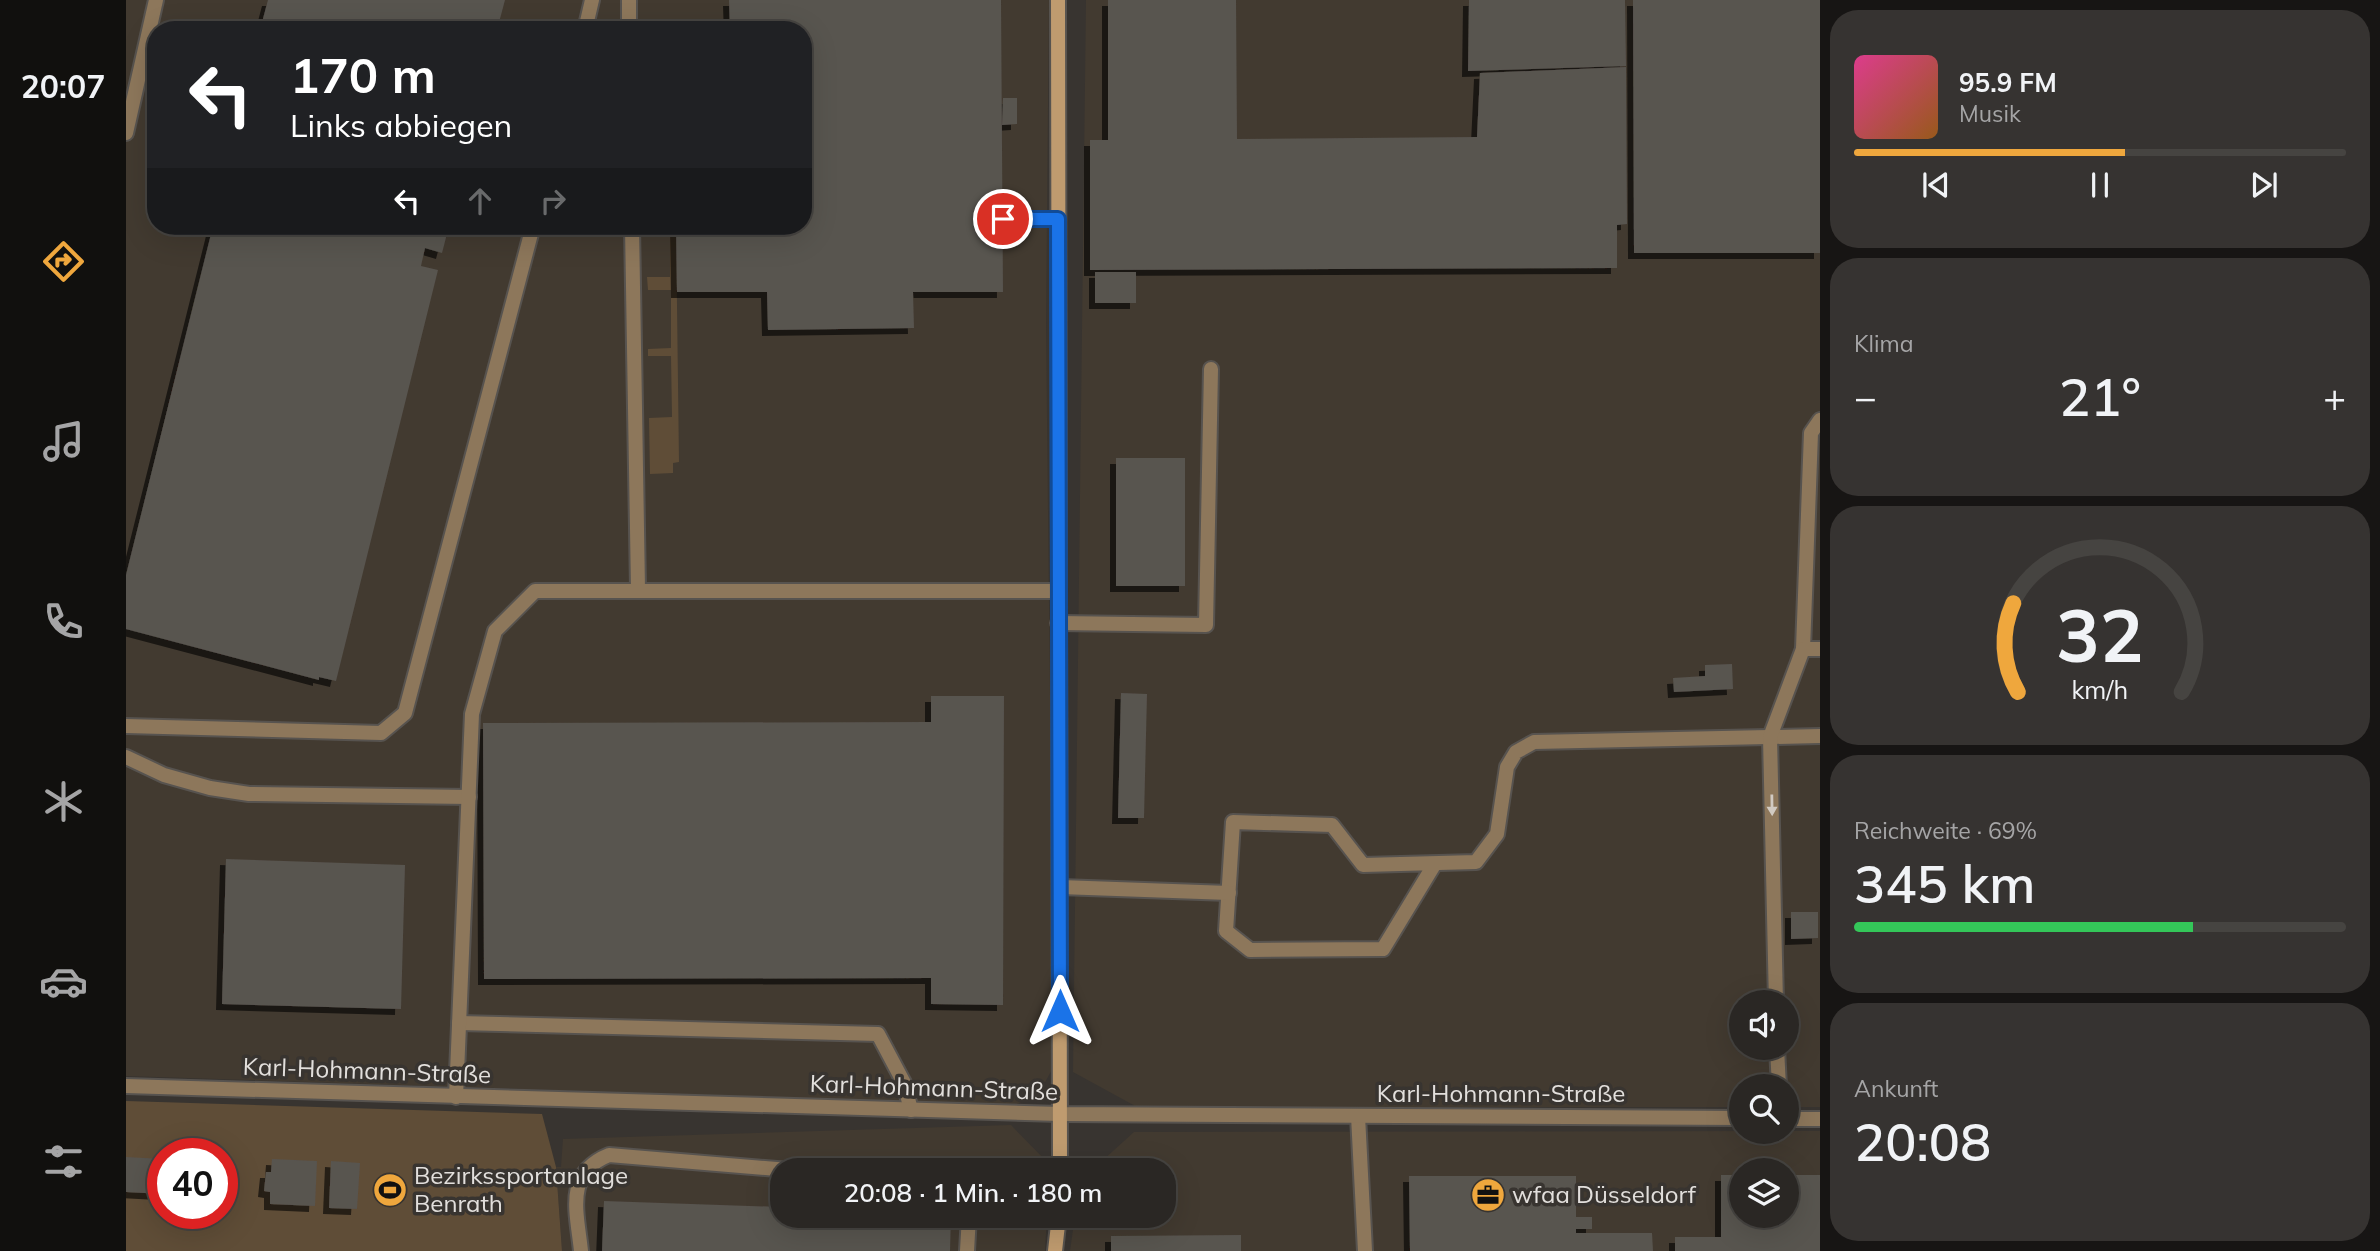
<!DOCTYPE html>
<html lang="de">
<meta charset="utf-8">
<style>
body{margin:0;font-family:Mulish,sans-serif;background:#363331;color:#f1f3f6;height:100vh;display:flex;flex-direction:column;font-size:26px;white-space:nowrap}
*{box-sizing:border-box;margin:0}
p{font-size:23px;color:#a5a5a6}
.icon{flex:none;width:38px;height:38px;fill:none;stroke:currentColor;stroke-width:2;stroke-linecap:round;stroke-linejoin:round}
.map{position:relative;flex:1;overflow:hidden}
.side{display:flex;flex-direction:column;gap:10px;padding:10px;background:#171514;width:560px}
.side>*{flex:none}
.hud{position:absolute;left:21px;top:21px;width:665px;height:214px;border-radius:28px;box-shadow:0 7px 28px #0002,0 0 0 2px #464441;background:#202124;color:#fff;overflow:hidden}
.controls{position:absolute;left:1603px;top:990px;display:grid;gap:14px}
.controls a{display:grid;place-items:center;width:70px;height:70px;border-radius:50%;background:#2a2724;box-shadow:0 7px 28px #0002,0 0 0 2px #464441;font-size:35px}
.speed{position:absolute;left:21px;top:1138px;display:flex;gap:14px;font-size:35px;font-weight:700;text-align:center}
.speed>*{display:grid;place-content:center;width:91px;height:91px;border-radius:50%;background:#2a2724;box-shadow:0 7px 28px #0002,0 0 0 2px #464441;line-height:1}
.speed .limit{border:10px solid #d22;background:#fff;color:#111}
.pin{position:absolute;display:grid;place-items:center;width:60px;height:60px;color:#fff;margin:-30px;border:4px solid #fff;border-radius:50%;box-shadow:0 2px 7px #0007}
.me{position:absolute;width:77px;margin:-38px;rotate:0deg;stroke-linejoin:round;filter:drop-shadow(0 0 5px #0008)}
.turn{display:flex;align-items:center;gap:24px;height:147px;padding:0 28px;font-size:32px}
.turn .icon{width:91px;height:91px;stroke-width:2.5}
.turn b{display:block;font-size:49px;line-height:60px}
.lanes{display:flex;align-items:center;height:66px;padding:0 28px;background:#0003;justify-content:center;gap:35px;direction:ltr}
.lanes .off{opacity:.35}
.big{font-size:52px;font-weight:600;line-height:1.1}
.side .tile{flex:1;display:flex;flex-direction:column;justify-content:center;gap:10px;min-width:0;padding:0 24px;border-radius:28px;background:#363331}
.side .dial{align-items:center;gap:0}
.dial svg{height:182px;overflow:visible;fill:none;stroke:#464441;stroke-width:7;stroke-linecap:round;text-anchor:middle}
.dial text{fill:#f1f3f6;stroke:none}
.song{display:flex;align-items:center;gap:21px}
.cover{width:84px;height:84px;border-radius:10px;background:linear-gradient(135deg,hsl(330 70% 55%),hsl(30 70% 35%))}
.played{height:7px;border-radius:4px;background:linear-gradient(90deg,#efa73d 55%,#464441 55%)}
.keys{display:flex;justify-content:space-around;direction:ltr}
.heat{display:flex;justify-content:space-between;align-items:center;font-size:38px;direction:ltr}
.charge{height:10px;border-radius:5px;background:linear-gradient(90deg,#34c759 69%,#464441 0)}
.trip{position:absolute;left:644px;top:1158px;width:406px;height:70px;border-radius:28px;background:#2a2724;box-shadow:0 7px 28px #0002,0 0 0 2px #464441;font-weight:600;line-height:70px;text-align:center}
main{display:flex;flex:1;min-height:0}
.dock{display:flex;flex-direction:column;width:126px;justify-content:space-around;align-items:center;background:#11100e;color:#a5a5a6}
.dock .icon{width:49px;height:49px}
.dock .active{color:#efa73d}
.dock b{font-size:32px;color:#f1f3f6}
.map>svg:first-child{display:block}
.built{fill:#423a30;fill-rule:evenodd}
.green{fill:#5f4d37;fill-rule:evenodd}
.building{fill:#58544f;filter:url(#shadow)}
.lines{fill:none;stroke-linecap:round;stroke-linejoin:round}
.lane-casing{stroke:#57534f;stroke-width:18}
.street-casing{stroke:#57534f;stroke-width:18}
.secondary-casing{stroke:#57534f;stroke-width:18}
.lane{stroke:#8d775b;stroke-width:14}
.street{stroke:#8d775b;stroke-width:14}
.secondary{stroke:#bf9b6f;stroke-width:14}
.oneway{fill:#d1cac2}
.route-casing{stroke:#114b97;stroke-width:18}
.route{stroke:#1a73e8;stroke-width:12}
.labels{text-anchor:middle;stroke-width:7;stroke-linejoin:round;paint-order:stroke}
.street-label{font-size:24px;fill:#e2dfdc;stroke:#383430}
.poi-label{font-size:24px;fill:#e2dfdc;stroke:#383430;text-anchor:start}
</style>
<main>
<nav class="dock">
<b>20:07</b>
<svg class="icon active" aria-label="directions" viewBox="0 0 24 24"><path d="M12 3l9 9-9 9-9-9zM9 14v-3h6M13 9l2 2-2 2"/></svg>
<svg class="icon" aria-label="music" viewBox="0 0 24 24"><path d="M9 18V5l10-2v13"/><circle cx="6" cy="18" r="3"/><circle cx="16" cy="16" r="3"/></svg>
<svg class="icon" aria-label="phone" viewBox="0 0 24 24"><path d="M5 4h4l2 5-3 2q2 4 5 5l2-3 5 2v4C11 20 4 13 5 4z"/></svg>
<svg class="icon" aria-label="climate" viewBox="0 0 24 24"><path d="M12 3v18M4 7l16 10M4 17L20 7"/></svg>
<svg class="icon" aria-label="car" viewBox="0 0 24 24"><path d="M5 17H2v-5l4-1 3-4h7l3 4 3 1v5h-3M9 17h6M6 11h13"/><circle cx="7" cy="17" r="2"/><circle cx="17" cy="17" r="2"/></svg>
<svg class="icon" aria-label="filters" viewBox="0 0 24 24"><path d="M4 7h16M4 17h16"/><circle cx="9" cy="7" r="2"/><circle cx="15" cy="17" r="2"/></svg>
</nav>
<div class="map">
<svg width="1694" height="1251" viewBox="0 0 1694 1251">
<defs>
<filter id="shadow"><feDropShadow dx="-6" dy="6" stdDeviation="0" flood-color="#0009"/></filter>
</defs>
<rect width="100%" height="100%" fill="#383430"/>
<g class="built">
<path d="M 0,0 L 923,0 L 920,325 L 928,1066 L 912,1095 L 889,1105 L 0,1076 ZM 30,30 L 677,30 L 677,226 L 30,226 Z"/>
<path d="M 960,0 L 1694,0 L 1694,1107 L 1661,1107 L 1661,1087 L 1615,1087 L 1615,1107 L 1011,1107 L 947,1072 ZM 1615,1003 L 1661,1003 L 1661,1048 L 1615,1048 Z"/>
<polygon points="885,1125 924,1165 923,1171 656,1171 656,1216 921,1216 919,1251 436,1251 430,1167 435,1167 437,1139"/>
<path d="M 1694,1131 L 1694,1251 L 944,1251 L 949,1216 L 1038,1216 L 1038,1171 L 965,1171 L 1008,1132 ZM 1615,1171 L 1661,1171 L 1661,1216 L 1615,1216 Z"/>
</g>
<g class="green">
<polygon points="544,226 550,226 553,462 547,463 547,473 524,474 523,418 546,417 545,356 522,356 522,349 545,348 545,290 522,290 521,277 544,277"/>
<path d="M 0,1101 L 416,1114 L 430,1167 L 436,1251 L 0,1251 ZM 37,1153 L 96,1153 L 96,1213 L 37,1213 Z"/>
</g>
<g class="building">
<polygon points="142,0 379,0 371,30 134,30"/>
<polygon points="603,0 875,0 877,292 787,292 788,328 642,330 641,292 551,292 550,226 677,226 677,30 604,30"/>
<polygon points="982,0 1110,0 1111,139 1351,137 1354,73 1500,67 1501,224 1491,225 1491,268 964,270 964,140 982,140"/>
<polygon points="1343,0 1499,0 1500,66 1342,71"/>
<polygon points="1507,0 1694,0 1694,253 1508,253"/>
<polygon points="877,98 891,98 891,124 876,125"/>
<polygon points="87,226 323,226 316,253 299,248 295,266 312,270 210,681 193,677 193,680 0,629 0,575"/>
<rect x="969" y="272" width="41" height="31"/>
<rect x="990" y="458" width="69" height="128"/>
<polygon points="1606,664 1607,689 1548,692 1547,678 1579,676 1579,665"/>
<polygon points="995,693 1021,694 1018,818 992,818"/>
<polygon points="805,696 878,696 877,1005 805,1004 805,978 358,979 357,723 805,722"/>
<polygon points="100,859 279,865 275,1009 96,1004"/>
<polygon points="1665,912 1692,912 1692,938 1665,939"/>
<polygon points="0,1157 37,1159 37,1194 0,1192"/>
<polygon points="146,1159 191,1161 189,1206 144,1204 144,1192 138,1191 140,1172 145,1172"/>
<polygon points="205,1161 234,1163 231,1209 203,1208"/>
<polygon points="1595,1175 1615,1175 1615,1216 1661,1216 1661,1175 1694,1175 1694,1251 1549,1251 1549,1237 1595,1237"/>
<polygon points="1283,1176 1450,1176 1450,1217 1466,1217 1466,1229 1450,1229 1450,1233 1526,1233 1527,1251 1284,1251"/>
<polygon points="478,1201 656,1207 656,1216 825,1216 824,1251 476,1251"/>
<polygon points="1115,1235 1115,1251 985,1251 985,1236"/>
</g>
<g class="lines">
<g class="lane-casing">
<g id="lane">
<polyline points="503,0 503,30"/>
<polyline points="459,30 466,0"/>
<polyline points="0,133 30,0"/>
<polyline points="877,219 932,219"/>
<polyline points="506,226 512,589"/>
<polyline points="932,623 1080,625 1085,369"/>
<polyline points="1677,649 1685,433 1694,420"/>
<polyline points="0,726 255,733 279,713 407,226"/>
<polyline points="0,757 38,775 84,788 123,794 343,797"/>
<polyline points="1308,865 1257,949 1124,950 1100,931 1107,822 1206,825 1237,865 1350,862 1371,834 1381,767 1390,752 1408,742 1694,736"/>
<polyline points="934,887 1103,893"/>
<polyline points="1650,1003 1644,737 1677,649 1694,649"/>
<polyline points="333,1023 752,1034 778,1083 785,1110"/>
<polyline points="1651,1048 1653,1087"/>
<polyline points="330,1097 346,714 369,631 409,591 932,591"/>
<polyline points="1232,1116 1239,1251"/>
<path d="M 455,1251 C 451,1212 438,1173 483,1155 L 675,1171"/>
<polyline points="841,1251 843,1216"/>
</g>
</g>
<g class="street-casing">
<g id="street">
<polyline points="0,1086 934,1114 1615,1118"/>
<polyline points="1661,1119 1694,1119"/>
</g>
</g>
<g class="secondary-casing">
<g id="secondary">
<polyline points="932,0 934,1171"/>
<polyline points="929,1251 933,1216"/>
</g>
</g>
<use href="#lane" class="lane"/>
<use href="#street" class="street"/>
<use href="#secondary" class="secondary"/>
</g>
<defs><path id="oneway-solid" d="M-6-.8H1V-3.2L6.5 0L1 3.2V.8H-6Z" transform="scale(1.75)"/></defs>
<use class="oneway" href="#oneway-solid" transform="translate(1646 805) rotate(89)"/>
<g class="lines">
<g class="route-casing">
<polyline id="route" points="877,219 932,219 934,1011"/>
</g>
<use href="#route" class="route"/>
</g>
<defs>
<g id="stadium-disc" transform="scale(1.75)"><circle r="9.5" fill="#efa73d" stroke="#383430"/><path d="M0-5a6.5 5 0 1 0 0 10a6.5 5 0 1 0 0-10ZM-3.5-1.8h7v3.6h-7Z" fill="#111"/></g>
<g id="office-disc" transform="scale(1.75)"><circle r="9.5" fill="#efa73d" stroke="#383430"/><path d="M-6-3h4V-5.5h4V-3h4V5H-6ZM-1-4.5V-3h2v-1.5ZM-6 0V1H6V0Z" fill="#111"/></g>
</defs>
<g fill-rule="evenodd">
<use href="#stadium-disc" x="264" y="1190"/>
<use href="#office-disc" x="1362" y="1195"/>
</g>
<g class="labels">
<g class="street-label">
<text transform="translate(241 1071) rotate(2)" y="8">Karl-Hohmann-Straße</text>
<text transform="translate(808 1088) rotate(2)" y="8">Karl-Hohmann-Straße</text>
<text x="1375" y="1102">Karl-Hohmann-Straße</text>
</g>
<g class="poi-label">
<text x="288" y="1184">Bezirkssportanlage<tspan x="288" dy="28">Benrath</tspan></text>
<text x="1386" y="1203">wfaa Düsseldorf</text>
</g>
</g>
</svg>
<div class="controls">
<a><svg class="icon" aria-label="sound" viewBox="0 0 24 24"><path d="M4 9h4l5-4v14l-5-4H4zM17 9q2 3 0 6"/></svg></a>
<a><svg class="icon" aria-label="search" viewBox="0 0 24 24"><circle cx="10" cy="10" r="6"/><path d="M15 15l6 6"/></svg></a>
<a><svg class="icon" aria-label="layers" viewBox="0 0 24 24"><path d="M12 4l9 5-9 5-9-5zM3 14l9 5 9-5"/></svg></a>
</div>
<div class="speed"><div class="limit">40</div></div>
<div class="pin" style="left:877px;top:219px;background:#d93025"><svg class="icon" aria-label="arrive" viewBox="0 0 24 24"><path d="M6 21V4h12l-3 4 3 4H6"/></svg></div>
<svg class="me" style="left:934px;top:1011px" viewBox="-20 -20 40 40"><path d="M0-17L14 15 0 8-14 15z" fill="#1a73e8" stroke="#fff" stroke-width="4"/></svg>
<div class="trip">20:08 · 1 Min. · 180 m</div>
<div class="hud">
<div class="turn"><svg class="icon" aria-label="left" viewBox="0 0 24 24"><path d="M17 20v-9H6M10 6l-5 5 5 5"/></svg><div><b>170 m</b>Links abbiegen</div></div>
<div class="lanes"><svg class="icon" aria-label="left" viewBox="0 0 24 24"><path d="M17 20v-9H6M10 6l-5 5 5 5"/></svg><svg class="icon off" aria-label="ahead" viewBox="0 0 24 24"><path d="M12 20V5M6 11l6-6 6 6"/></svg><svg class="icon off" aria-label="right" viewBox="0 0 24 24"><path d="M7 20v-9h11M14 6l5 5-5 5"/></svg></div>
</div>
</div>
<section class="side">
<div class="tile">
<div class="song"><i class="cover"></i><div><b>95.9 FM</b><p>Musik</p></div></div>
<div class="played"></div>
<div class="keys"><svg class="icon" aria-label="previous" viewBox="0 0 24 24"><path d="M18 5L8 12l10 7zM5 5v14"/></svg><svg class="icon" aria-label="pause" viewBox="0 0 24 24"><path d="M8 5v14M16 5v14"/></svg><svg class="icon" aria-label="next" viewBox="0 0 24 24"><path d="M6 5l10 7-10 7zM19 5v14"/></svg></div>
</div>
<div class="tile"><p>Klima</p>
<div class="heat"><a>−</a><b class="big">21°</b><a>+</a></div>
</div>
<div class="tile dial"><svg viewBox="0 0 100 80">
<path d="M14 69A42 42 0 1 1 86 69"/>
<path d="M14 69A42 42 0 0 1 12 30" stroke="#efa73d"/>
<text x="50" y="56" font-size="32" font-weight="700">32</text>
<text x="50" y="72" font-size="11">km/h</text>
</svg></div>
<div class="tile"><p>Reichweite · 69%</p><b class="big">345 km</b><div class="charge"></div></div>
<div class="tile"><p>Ankunft</p><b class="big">20:08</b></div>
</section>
</main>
